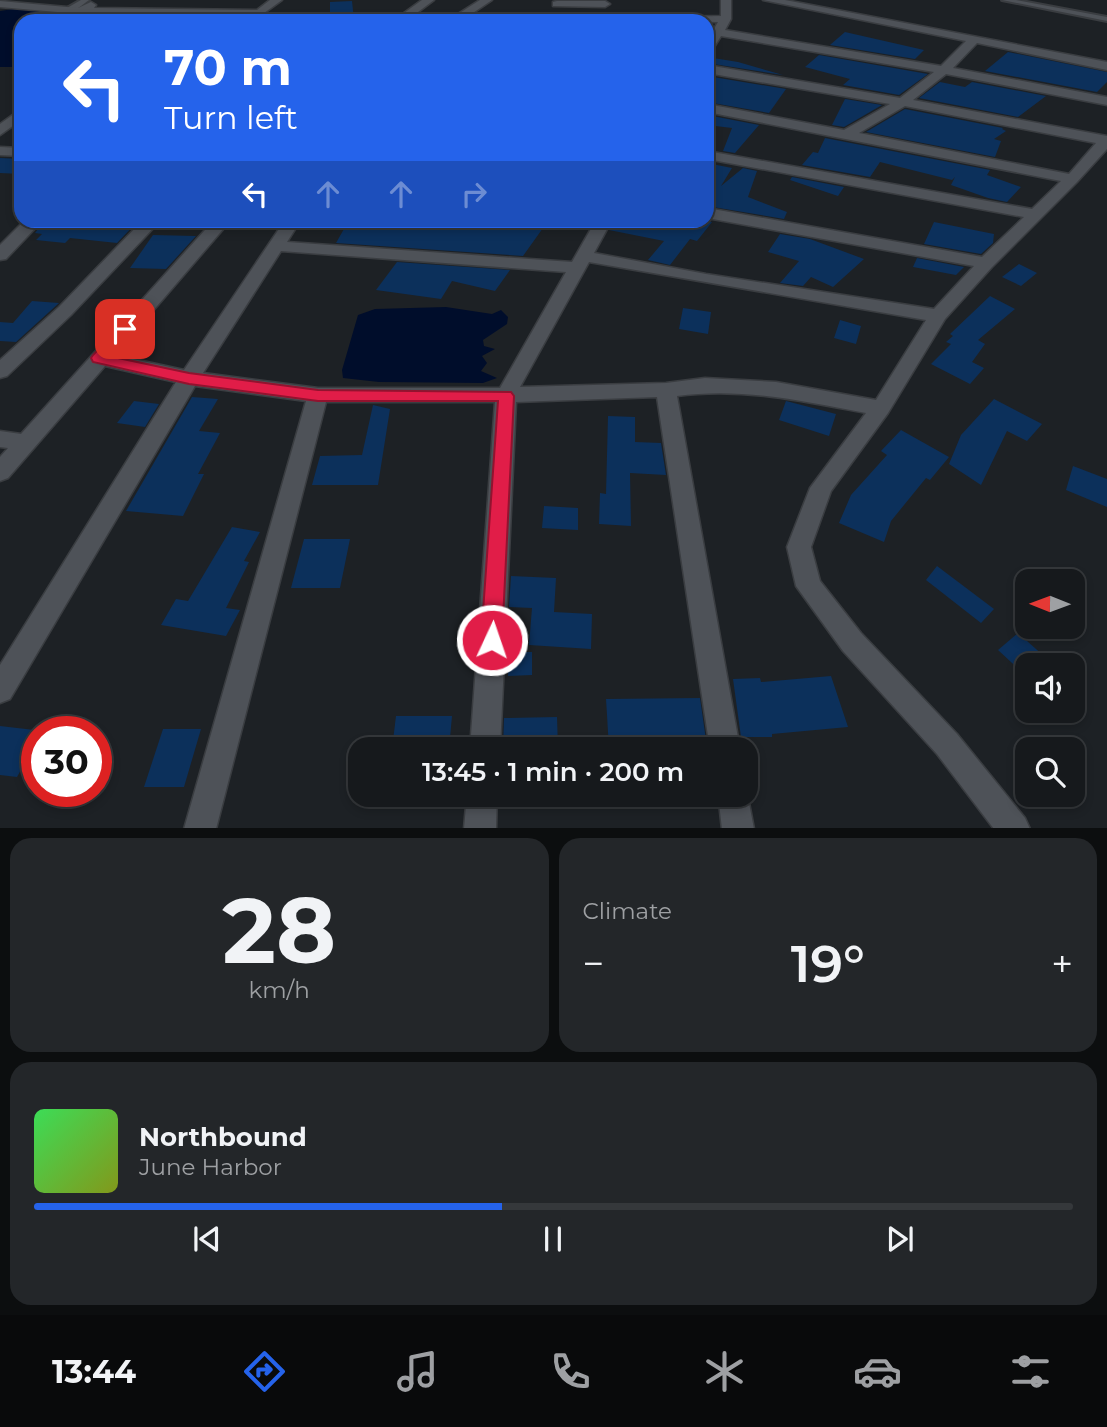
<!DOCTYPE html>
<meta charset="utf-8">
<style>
body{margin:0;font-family:Montserrat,sans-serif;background:#232629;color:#f1f3f6;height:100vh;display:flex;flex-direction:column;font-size:26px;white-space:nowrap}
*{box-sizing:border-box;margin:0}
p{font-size:23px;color:#9ea0a3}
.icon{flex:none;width:38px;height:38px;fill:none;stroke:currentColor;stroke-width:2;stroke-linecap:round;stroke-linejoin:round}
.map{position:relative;height:828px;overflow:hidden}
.sheet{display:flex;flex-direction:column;gap:10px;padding:10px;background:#0c0e0f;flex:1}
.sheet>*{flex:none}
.guide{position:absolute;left:14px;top:14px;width:700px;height:214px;border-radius:21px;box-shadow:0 4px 10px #0003,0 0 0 2px #35383b;background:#2563eb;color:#fff;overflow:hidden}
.needle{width:46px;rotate:271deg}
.tools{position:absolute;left:1015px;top:569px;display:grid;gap:14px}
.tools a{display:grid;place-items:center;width:70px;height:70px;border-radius:14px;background:#16191c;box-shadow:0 4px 10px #0003,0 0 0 2px #35383b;font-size:35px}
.speed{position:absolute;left:21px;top:716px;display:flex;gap:14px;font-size:35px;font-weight:700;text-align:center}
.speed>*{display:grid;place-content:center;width:91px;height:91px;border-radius:50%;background:#16191c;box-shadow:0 4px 10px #0003,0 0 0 2px #35383b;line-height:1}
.speed .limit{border:10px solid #d22;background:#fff;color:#111}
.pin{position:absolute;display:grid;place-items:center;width:60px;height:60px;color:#fff;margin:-30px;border-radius:14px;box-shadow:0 4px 10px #0006}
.me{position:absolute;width:77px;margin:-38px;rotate:3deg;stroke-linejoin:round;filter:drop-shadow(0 0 5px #0008)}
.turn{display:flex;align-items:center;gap:24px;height:147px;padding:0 35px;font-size:32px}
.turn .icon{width:91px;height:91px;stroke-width:2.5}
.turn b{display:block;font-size:49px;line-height:60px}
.lanes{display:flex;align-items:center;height:66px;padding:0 35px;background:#0003;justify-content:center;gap:35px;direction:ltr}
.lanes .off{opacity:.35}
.big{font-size:52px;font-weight:600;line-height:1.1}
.sheet .widget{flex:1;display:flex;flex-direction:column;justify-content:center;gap:10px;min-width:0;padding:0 24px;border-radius:21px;background:#232629}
.sheet .dial{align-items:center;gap:0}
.dial b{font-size:91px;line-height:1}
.song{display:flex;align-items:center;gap:21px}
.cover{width:84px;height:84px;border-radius:10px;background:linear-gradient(135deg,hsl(130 70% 55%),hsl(70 70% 35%))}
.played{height:7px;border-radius:4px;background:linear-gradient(90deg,#2563eb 45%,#35383b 45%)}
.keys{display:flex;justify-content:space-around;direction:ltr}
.heat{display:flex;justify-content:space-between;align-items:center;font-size:38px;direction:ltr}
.sheet .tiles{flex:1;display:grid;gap:10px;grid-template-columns:1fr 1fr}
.widget:last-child{grid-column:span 2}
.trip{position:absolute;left:348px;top:737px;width:410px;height:70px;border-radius:21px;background:#16191c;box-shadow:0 4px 10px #0003,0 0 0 2px #35383b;font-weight:600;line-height:70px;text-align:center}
.tabs{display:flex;height:112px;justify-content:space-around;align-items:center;background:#090a0b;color:#9ea0a3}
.tabs .icon{width:49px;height:49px}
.tabs .active{color:#2563eb}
.tabs b{font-size:32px;color:#f1f3f6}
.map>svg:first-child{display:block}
.water{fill:#000d2b}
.building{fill:#0c305b}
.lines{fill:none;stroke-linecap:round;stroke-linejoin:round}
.lane-casing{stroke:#3a3d41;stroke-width:4}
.street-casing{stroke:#3a3d41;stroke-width:3}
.lane{fill:#4e5258;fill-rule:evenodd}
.street{fill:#4e5258;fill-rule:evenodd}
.route{fill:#e11d48;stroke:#92132f;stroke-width:2}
</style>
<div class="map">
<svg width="1107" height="829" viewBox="0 0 1107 829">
<rect width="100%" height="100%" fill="#1d2125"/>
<g class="water">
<polygon points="13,9 117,14 123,21 21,21 21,67 0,67 0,11"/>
<polygon points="446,307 492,314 501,310 508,317 507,324 483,340 484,346 495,349 482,356 487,363 481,371 497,378 483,383 379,382 343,378 342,370 358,315 375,309"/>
</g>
<g class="building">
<polygon points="352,1 354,20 330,21 330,2"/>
<polygon points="845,32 924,50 915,59 830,45"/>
<polygon points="1008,52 1107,72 1107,82 1097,92 985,71"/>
<polygon points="819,55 928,74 899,95 843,85 850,79 805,67"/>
<polygon points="707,57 738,62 783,75 707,63"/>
<polygon points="707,76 786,89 769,113 707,102"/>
<polygon points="940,82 965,87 972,82 1046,96 1018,117 919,98"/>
<polygon points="845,99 882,105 844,127 832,125"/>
<polygon points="905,109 1003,128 1002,129 1006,131 994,139 1001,141 995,157 866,132"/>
<polygon points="707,115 759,125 735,153 723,151 732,128 707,125"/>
<polygon points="825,138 990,170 987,175 1021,187 1007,202 988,198 951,185 955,177 952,180 880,162 870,177 802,165 813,152 818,153"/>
<polygon points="0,158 21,159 21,174 0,173"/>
<polygon points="707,163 732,168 721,186 743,168 757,171 748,197 787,212 784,219 707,206"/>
<polygon points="792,177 844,187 838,196 790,180"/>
<polygon points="45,220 139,220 117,243 70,238 65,243 36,240 42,234 35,233"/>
<polygon points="349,220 512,220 511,224 543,228 523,256 336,243"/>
<polygon points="614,220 706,220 712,222 697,241 690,239 670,265 648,260 664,241 609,230"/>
<polygon points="934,222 994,234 993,243 981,254 924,244"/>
<polygon points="780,234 810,239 864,259 833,287 811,277 803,286 780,283 799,261 768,252"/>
<polygon points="153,235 196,236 166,269 130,268"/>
<polygon points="917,258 964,267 956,275 913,267"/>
<polygon points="397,262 510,270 495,291 452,281 441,299 376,290"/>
<polygon points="1019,264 1037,273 1021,286 1002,277"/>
<polygon points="990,296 1015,309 978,340 985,344 972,362 984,368 970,384 931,364 951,344 946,342 953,336 950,334"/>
<polygon points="32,301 59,303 16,342 0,341 0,322 13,323"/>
<polygon points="683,308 711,312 708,334 679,329"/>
<polygon points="840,320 861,326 856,344 834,338"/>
<polygon points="192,397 218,399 199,431 220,433 198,474 204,474 183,516 126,511"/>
<polygon points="994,399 1042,424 1027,441 1007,431 981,485 949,464 961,435"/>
<polygon points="134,401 159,404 145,427 117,423"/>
<polygon points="786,401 836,414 829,436 779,420"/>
<polygon points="373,405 390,409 378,485 312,485 320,456 362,455"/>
<polygon points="608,416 635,417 635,442 661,443 666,475 630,473 631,526 599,524 600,493 606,494"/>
<polygon points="901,430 949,457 930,480 926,478 891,521 884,542 839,523 851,495 887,455 881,451"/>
<polygon points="1073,466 1107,479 1107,507 1066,490"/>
<polygon points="544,506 578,508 578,530 542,528"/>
<polygon points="232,527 260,532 244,561 249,562 226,608 240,610 226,636 161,625 176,599 188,601"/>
<polygon points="304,539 350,539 340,588 291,588"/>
<polygon points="937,566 994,609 981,623 926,580"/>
<polygon points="511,576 556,578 554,612 592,614 591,649 529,645 532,608 509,607"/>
<polygon points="1018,633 1054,665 1027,665 1027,677 998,650"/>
<polygon points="509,652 532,652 532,675 508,676"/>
<polygon points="831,676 848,727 772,734 772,737 741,737 733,679 760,678 761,682"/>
<polygon points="700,698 707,747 609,748 606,699"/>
<polygon points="396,716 452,716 449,749 392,749"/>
<polygon points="557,717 558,749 503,749 504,718"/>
<polygon points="0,726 43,731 37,732 37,741 17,777 0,775"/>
<polygon points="163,729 201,729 184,787 144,787"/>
</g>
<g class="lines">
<g class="lane-casing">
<g id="lane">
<polygon points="81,0 89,0 73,12 67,12 67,8"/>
<polygon points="1002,0 1016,0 1107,17 1107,21"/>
</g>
</g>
<g class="street-casing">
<g id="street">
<polygon points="270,0 282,0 260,16 80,14 0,7 0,1 78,8 91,2 96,5 94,8 257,10"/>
<polygon points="422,0 434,0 406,21 393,21"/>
<polygon points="480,0 492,0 461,21 447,21"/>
<path d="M 721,0 L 731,0 L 731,19 L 725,30 L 941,66 L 966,41 L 763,0 L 785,0 L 1107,62 L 1107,70 L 977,43 L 953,68 L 1107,97 L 1107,105 L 946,74 L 913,100 L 1107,136 L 1107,149 L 1077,182 L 992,267 L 945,319 L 888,413 L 831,491 L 811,547 L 820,581 L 861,633 L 957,734 L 1025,818 L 1030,829 L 994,829 L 937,754 L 843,651 L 796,586 L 787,547 L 810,488 L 866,413 C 803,401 741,387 677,396 L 740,749 L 710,749 L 657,397 L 516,402 L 500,749 L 470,749 L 495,402 L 326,402 L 216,829 L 184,829 L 306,401 L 195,386 L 10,699 L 0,703 L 0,665 L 176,382 L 105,366 L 8,478 L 0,481 L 0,457 L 8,448 L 0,447 L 0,431 L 21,434 L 214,220 L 231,220 L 115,355 L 184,370 L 285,220 L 301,220 L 287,242 L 572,262 L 596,220 L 612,220 L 594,253 L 706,274 L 934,309 L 974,266 L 707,218 L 707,208 L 982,257 L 1024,217 L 707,159 L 707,151 L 1032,209 L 1061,181 L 707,112 L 707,104 L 844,130 L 890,104 L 707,73 L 707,65 L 900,98 L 934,72 L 721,36 L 711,52 L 707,54 L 707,41 L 718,22 L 619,21 L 625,18 L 721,16 ZM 905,106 L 1096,143 L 1069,174 L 859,133 ZM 281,251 L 566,272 L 500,388 L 318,388 L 203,373 ZM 589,262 L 926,320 L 876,400 L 776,382 L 705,378 L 666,383 L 520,387 Z"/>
<polygon points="557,1 605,1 610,4 605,7 553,6 553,2"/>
<polygon points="21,109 21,120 0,135 0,124"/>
<polygon points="0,147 21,148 21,156 0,155"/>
<polygon points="25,220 43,220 6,259 0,260 0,245"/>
<polygon points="143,220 161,220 71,315 7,376 0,378 0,360 59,307"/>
<polygon points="746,787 754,829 722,829 718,794 746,794"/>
<polygon points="467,794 497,794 496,829 464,829"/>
</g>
</g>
<use href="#lane" class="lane"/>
<use href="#street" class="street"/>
</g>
<polygon class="route" points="125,325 132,329 109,356 189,373 318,390 511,392 514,396 502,640 499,647 492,649 484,647 481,640 498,401 318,401 189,384 93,362 91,358 93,355 120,326"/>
</svg>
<div class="tools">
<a><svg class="needle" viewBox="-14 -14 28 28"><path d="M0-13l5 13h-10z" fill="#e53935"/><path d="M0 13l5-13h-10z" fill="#9ea0a3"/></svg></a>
<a><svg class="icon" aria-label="sound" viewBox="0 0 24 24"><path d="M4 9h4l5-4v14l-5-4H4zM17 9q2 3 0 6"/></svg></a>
<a><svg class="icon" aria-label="search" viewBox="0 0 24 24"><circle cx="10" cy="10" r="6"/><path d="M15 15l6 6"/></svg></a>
</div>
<div class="speed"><div class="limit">30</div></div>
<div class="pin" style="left:125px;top:329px;background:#d93025"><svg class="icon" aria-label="arrive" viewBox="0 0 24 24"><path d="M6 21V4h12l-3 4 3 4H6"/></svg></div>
<svg class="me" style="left:492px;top:640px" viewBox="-20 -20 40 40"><circle r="17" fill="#e11d48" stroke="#fff" stroke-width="3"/><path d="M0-11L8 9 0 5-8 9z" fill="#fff"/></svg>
<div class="trip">13:45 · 1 min · 200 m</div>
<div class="guide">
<div class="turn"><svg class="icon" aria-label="left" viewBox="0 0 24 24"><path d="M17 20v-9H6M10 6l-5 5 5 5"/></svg><div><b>70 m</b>Turn left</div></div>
<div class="lanes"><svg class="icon" aria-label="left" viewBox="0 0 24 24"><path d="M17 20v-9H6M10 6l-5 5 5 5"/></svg><svg class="icon off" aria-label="ahead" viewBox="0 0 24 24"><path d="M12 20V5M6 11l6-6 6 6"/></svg><svg class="icon off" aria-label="ahead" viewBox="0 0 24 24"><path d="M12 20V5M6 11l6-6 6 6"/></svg><svg class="icon off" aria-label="right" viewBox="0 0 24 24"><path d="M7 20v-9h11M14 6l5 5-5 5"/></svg></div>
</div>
</div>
<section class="sheet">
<div class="tiles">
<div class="widget dial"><b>28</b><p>km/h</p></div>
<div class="widget"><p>Climate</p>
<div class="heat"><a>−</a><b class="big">19°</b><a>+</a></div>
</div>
<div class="widget">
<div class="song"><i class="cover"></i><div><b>Northbound</b><p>June Harbor</p></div></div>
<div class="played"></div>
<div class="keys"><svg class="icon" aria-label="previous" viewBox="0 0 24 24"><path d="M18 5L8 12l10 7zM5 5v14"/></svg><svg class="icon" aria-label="pause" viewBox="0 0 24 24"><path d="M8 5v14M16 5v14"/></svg><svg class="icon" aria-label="next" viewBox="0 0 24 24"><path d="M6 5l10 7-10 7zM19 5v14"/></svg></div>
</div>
</div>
</section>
<nav class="tabs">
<b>13:44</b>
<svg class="icon active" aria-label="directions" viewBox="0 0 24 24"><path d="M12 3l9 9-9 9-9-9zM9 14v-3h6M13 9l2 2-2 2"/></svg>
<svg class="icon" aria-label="music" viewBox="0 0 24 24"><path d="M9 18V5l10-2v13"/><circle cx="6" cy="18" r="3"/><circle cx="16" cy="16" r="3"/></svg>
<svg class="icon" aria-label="phone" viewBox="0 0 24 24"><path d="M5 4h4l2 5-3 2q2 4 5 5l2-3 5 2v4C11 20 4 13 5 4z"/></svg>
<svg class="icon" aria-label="climate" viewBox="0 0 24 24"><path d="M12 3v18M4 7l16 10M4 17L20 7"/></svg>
<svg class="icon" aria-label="car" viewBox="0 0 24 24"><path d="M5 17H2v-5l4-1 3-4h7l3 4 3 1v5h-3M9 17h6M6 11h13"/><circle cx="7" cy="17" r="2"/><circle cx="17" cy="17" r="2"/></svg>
<svg class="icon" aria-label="filters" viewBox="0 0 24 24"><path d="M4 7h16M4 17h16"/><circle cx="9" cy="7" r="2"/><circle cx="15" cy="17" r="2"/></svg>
</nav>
